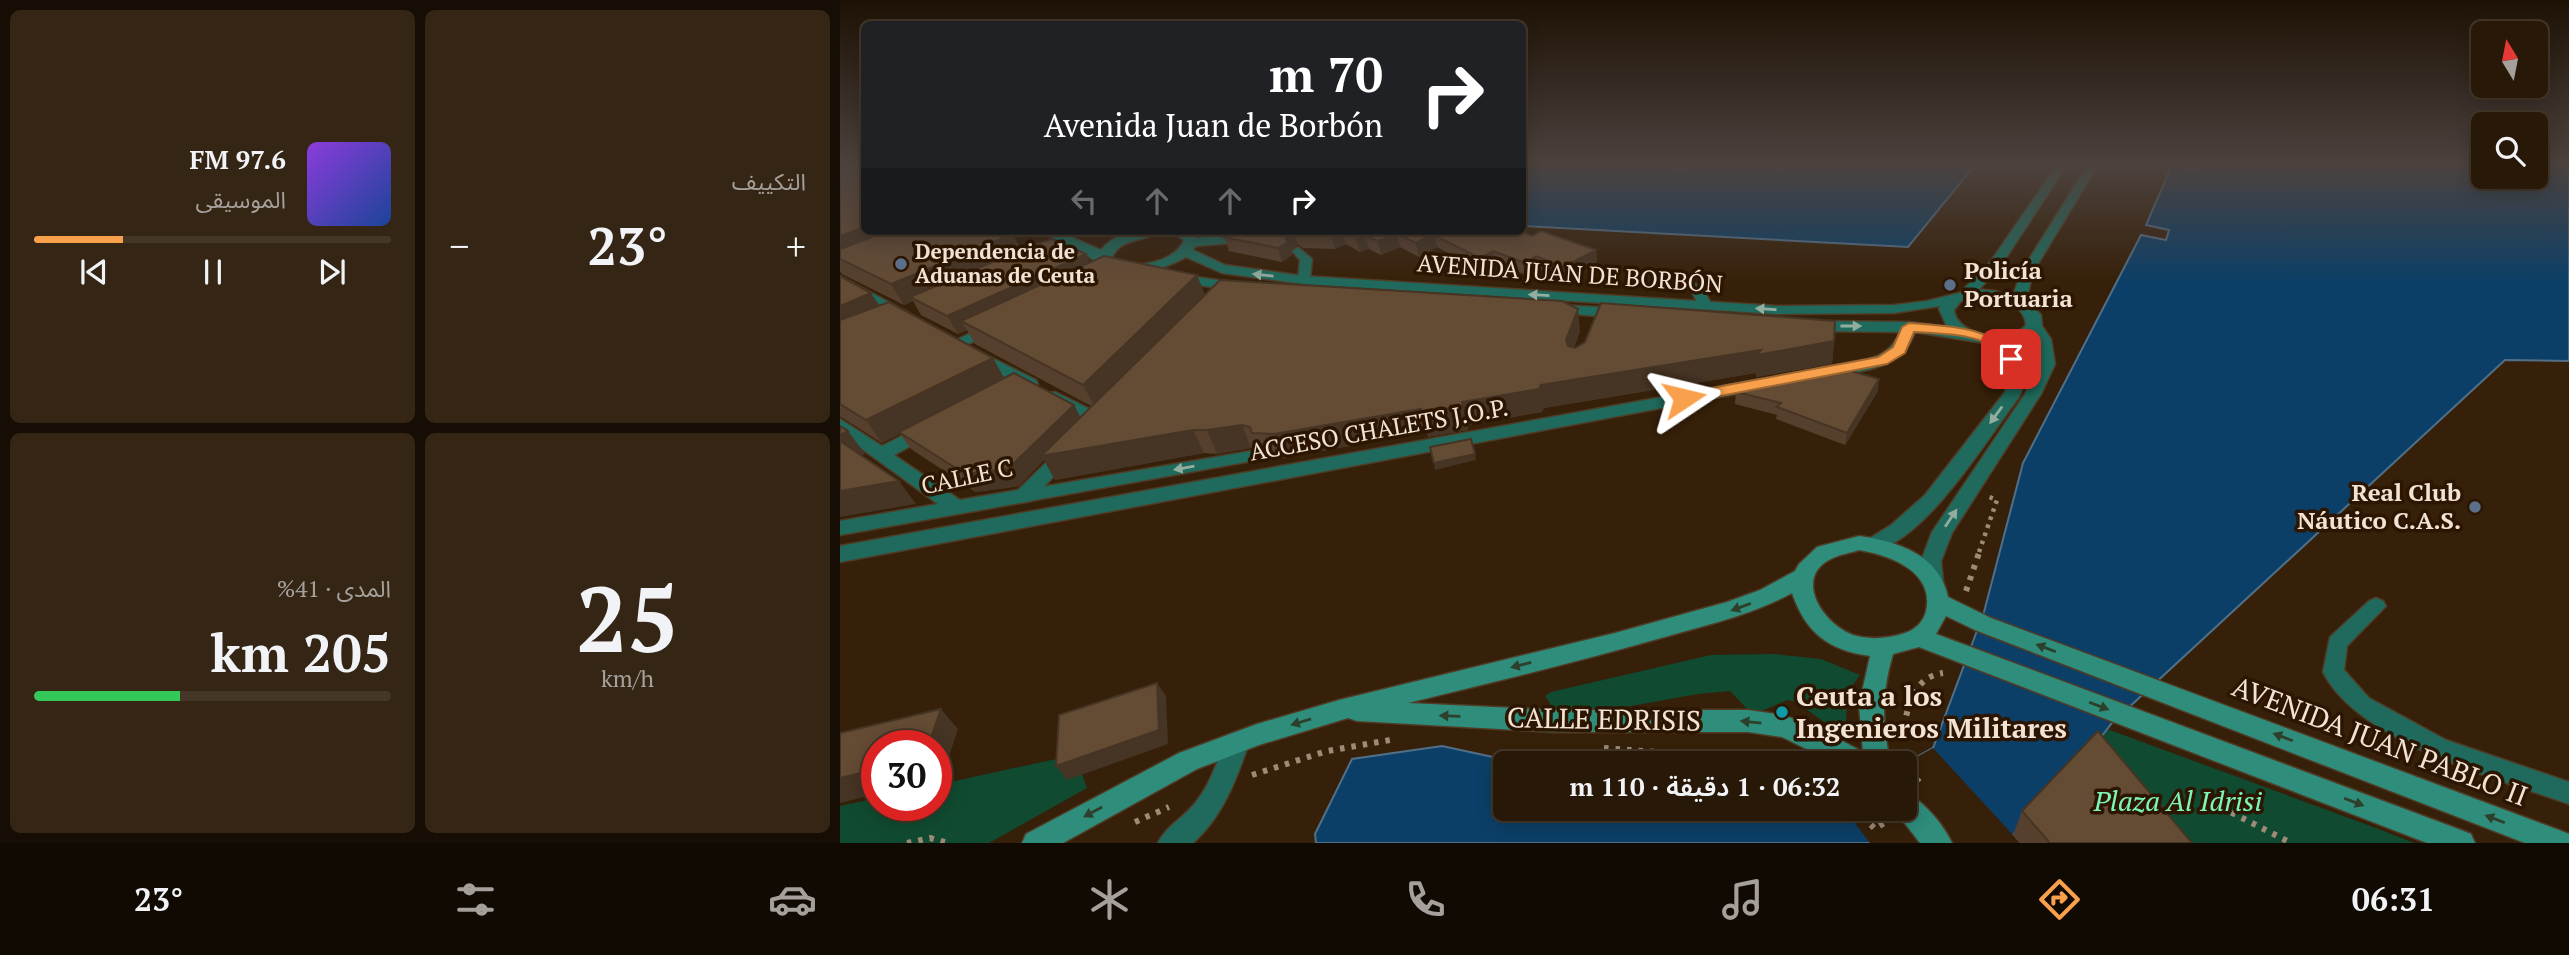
<!DOCTYPE html>
<html lang="ar">
<meta charset="utf-8">
<style>
body{margin:0;font-family:"PT Serif","Noto Sans Arabic",serif;background:#342515;color:#f1f3f6;direction:rtl;height:100vh;display:flex;flex-direction:column;font-size:26px;white-space:nowrap}
*{box-sizing:border-box;margin:0}
p{font-size:23px;color:#a5a09b}
.icon{flex:none;width:38px;height:38px;fill:none;stroke:currentColor;stroke-width:2;stroke-linecap:round;stroke-linejoin:round}
.map{position:relative;flex:1;overflow:hidden;direction:ltr}
.drawer{display:flex;flex-direction:column;gap:10px;padding:10px;background:#160d04;width:840px}
.drawer>*{flex:none}
.banner{position:absolute;left:21px;top:21px;width:665px;height:214px;border-radius:10px;box-shadow:0 4px 18px #0003,0 0 0 2px #443728;direction:rtl;background:#202124;color:#fff;overflow:hidden}
.needle{width:46px;rotate:350deg}
.buttons{position:absolute;left:1631px;top:21px;display:grid;gap:14px}
.buttons a{display:grid;place-items:center;width:77px;height:77px;border-radius:10px;background:#281807;box-shadow:0 4px 18px #0003,0 0 0 2px #443728;font-size:35px}
.speed{position:absolute;left:21px;top:730px;display:flex;gap:14px;font-size:35px;font-weight:700;text-align:center}
.speed>*{display:grid;place-content:center;width:91px;height:91px;border-radius:50%;background:#281807;box-shadow:0 4px 18px #0003,0 0 0 2px #443728;line-height:1}
.speed .limit{border:10px solid #d22;background:#fff;color:#111}
.pin{position:absolute;display:grid;place-items:center;width:60px;height:60px;color:#fff;margin:-30px;border-radius:14px;box-shadow:0 4px 10px #0006}
.me{position:absolute;width:77px;margin:-38px;rotate:80deg;stroke-linejoin:round;filter:drop-shadow(0 0 5px #0008)}
.turn{display:flex;align-items:center;gap:24px;height:147px;padding:0 28px;font-size:32px}
.turn .icon{width:91px;height:91px;stroke-width:2.5}
.turn b{display:block;font-size:49px;line-height:60px}
.lanes{display:flex;align-items:center;height:66px;padding:0 28px;background:#0003;justify-content:center;gap:35px;direction:ltr}
.lanes .off{opacity:.35}
.big{font-size:52px;font-weight:600;line-height:1.1}
.drawer .tile{flex:1;display:flex;flex-direction:column;justify-content:center;gap:10px;min-width:0;padding:0 24px;border-radius:10px;background:#342515}
.drawer .dial{align-items:center;gap:0}
.dial b{font-size:91px;line-height:1}
.song{display:flex;align-items:center;gap:21px}
.cover{width:84px;height:84px;border-radius:10px;background:linear-gradient(135deg,hsl(270 70% 55%),hsl(220 70% 35%))}
.played{height:7px;border-radius:4px;background:linear-gradient(90deg,#f9a04c 25%,#443728 25%)}
.keys{display:flex;justify-content:space-around;direction:ltr}
.heat{display:flex;justify-content:space-between;align-items:center;font-size:38px;direction:ltr}
.charge{height:10px;border-radius:5px;background:linear-gradient(90deg,#34c759 41%,#443728 0)}
.drawer .tiles{flex:1;display:grid;gap:10px;grid-template-columns:repeat(2,1fr)}
.trip{position:absolute;left:653px;top:751px;width:424px;height:70px;border-radius:10px;background:#281807;box-shadow:0 4px 18px #0003,0 0 0 2px #443728;font-weight:600;line-height:70px;text-align:center;direction:rtl}
.dock{display:flex;height:112px;justify-content:space-around;align-items:center;background:#100a03;color:#a5a09b}
.dock .icon{width:49px;height:49px}
.dock .on{color:#f9a04c}
.dock b{font-size:32px;color:#f1f3f6}
main{display:flex;flex:1;min-height:0}
.map>svg:first-child{display:block}
.green{fill:#104b31}
.water{fill:#0c3f67;stroke:#517088;stroke-width:2}
.pier{fill:#362009}
.lines{fill:none;stroke-linecap:round;stroke-linejoin:round}
.lane-casing{stroke:#503b26;stroke-width:3}
.street-casing{stroke:#503b26;stroke-width:3}
.secondary-casing{stroke:#503b26;stroke-width:3}
.path-far1{stroke:#9d8b78;stroke-width:4.5;stroke-dasharray:3.5 5;stroke-linecap:butt}
.path{stroke:#9d8b78;stroke-width:6;stroke-dasharray:4.5 7;stroke-linecap:butt}
.lane{fill:#1f6a5c;fill-rule:evenodd}
.street{fill:#1f6a5c;fill-rule:evenodd}
.secondary{fill:#2e8d7b;fill-rule:evenodd}
.wall{fill:#56402d}
.shaded-wall{fill:#463424}
.building{fill:#644b34;stroke:#463424;stroke-width:2}
.oneway{fill:#93ad9f}
.oneway2{fill:#2d402c}
.route{fill:#f9a04c;stroke:#a26831;stroke-width:2}
.service-dot{fill:#5c6f8a;stroke:#2c1602;stroke-width:2.5}
.culture-dot{fill:#0f9aa8;stroke:#2c1602;stroke-width:2.5}
.labels{text-anchor:middle;stroke-width:7;stroke-linejoin:round;paint-order:stroke}
.far-poi-label{font-size:21px;font-weight:bold;fill:#f2e3d5;stroke:#2c1602;text-anchor:start}
.poi-label{font-size:24px;font-weight:bold;fill:#f2e3d5;stroke:#2c1602;text-anchor:start}
.street-label{font-size:24px;fill:#f2e3d5;stroke:#2c1602}
.near-poi-label{font-size:28px;font-weight:bold;fill:#f2e3d5;stroke:#2c1602;text-anchor:start}
.near-street-label{font-size:28px;fill:#f2e3d5;stroke:#2c1602}
.near-park-label{font-size:28px;font-style:italic;fill:#7cf5b9;stroke:#2c1602}
</style>
<main>
<div class="map">
<svg width="1729" height="843" viewBox="0 0 1729 843">
<rect width="100%" height="100%" fill="#362009"/>
<g class="green">
<polygon points="934,654 981,659 1020,675 1007,693 1006,730 991,727 956,702 947,700 913,715 890,691 858,694 757,712 713,708 705,696 711,692 871,655"/>
<polygon points="1267,729 1536,828 1574,843 1318,843 1247,755"/>
<polygon points="235,755 247,788 149,843 0,843 0,806 37,798 37,805 96,805 96,785"/>
</g>
<g class="water">
<polygon points="682,165 825,165 839,168 844,165 1135,165 1068,247 683,226"/>
<polygon points="1332,165 1352,168 1353,165 1643,165 1643,177 1696,177 1696,165 1729,165 1729,361 1665,360 1272,723 1247,755 1173,835 1180,843 476,843 475,834 512,759 602,746 681,763 665,763 665,808 1064,808 1064,764 1093,748 1144,612 1183,463 1301,235 1326,240 1329,230 1306,225"/>
</g>
<polygon class="pier" points="1093,748 1173,835 1180,843 1030,843 1004,809 1064,808 1064,764"/>
<g class="lines">
<g class="lane-casing">
<g id="lane">
<polygon points="1217,165 1227,165 1160,267 1131,298 1121,298 1121,292 1151,261"/>
<polygon points="1248,165 1258,165 1193,272 1188,293 1190,304 1188,307 1178,307 1174,293 1181,272"/>
<path d="M 376,235 L 405,235 L 411,239 C 403,244 365,244 352,247 L 346,243 L 348,240 Z"/>
<polygon points="458,247 472,259 470,280 464,284 458,280 460,260 452,251"/>
<polygon points="838,276 862,287 872,305 870,308 860,308 852,292 833,283 833,277"/>
<polygon points="411,451 417,452 419,456 417,460 184,502 178,500 175,496 178,492 184,490"/>
<path d="M 1536,598 L 1543,601 L 1546,606 L 1507,646 L 1504,670 L 1529,698 L 1606,740 L 1729,782 L 1729,804 C 1658,779 1518,742 1483,672 L 1490,637 L 1529,601 Z"/>
</g>
</g>
<g class="street-casing">
<g id="street">
<path d="M 200,231 L 218,231 L 261,250 C 276,231 297,231 320,231 C 304,243 281,236 271,259 C 289,271 336,263 344,240 L 331,231 L 347,231 L 358,239 L 353,250 L 385,265 L 464,276 L 937,306 L 1054,305 L 1087,301 L 1135,289 L 1155,291 L 1188,301 L 1201,315 L 1202,326 L 1211,339 L 1215,364 L 1201,394 L 1112,533 L 1101,561 L 1103,581 L 1099,587 L 1092,589 L 1085,587 L 1081,581 L 1081,561 L 1092,532 L 1185,394 L 1199,364 L 1193,336 L 1183,342 L 1167,346 C 1181,360 1189,377 1179,397 C 1145,442 1089,536 1034,552 L 1027,550 L 1024,545 L 1027,540 L 1051,525 L 1085,495 L 1165,392 L 1167,384 L 1164,362 L 1144,343 L 1075,332 C 1062,371 1016,372 981,378 L 973,373 L 975,370 C 1005,362 1047,366 1060,332 L 971,331 L 963,326 L 971,321 L 1069,322 L 1107,327 L 1099,309 L 1100,306 L 1054,313 L 937,314 L 464,284 L 382,273 L 346,257 C 325,269 292,279 269,269 C 256,264 245,252 231,246 L 207,256 L 197,256 L 197,250 L 219,241 ZM 1135,297 C 1155,299 1184,301 1186,325 C 1172,342 1131,338 1118,320 C 1115,317 1115,313 1114,310 L 1121,301 Z"/>
<polygon points="336,274 398,283 405,287 398,291 331,281 329,278"/>
<polygon points="0,276 69,313 72,316 69,319 59,319 0,286"/>
<polygon points="716,305 779,308 787,313 779,318 711,312 709,309 711,306"/>
<polygon points="151,323 159,328 156,331 122,347 110,347 108,344"/>
<polygon points="138,351 196,380 198,384 190,389 184,388 132,359 130,356 132,353"/>
<polygon points="922,379 928,380 930,384 928,388 0,562 0,546"/>
<polygon points="215,392 264,416 267,420 258,425 252,424 209,401 207,397 209,393"/>
<polygon points="0,419 42,446 79,427 91,427 94,431 91,435 54,455 120,500 178,490 219,450 231,450 234,454 191,501 0,535 0,521 98,504 0,433"/>
<path d="M 397,732 L 406,735 L 409,743 C 396,780 383,816 353,843 L 318,843 C 326,826 345,817 356,802 C 372,782 378,758 388,735 Z"/>
</g>
</g>
<g class="secondary-casing">
<g id="secondary">
<path d="M 1019,536 C 1057,541 1100,555 1108,597 L 1151,618 L 1719,830 L 1729,834 L 1729,843 L 1685,843 L 1135,630 L 1106,616 L 1096,634 L 1621,830 L 1631,834 L 1635,843 L 1587,843 L 1079,647 L 1053,654 C 1042,691 1041,726 1051,763 L 995,763 L 942,737 L 908,732 L 715,732 L 517,721 L 508,718 L 419,745 L 357,769 L 223,843 L 182,843 L 186,834 L 339,753 L 417,724 L 499,700 L 775,633 L 887,602 L 920,590 L 955,571 L 959,564 L 977,547 ZM 1019,550 C 1049,555 1095,571 1086,611 C 1084,621 1075,630 1065,633 C 1049,638 1034,640 1017,636 C 985,628 950,577 993,558 C 1001,554 1011,553 1019,550 ZM 952,593 C 966,633 988,650 1030,656 L 1019,705 L 1023,752 L 980,729 L 943,715 L 908,710 L 715,710 L 568,703 C 653,682 738,662 821,638 C 866,625 912,615 952,593 Z"/>
<path d="M 1064,792 C 1082,799 1104,825 1112,843 L 1080,843 L 1053,808 L 1064,808 Z"/>
</g>
</g>
<polyline class="path-far1" points="1139,552 1157,500 1149,497"/>
<g class="path">
<polyline points="1126,591 1140,550"/>
<path d="M 1061,738 C 1068,711 1070,678 1103,673"/>
<polyline points="764,748 961,763"/>
<polyline points="1065,760 1079,782"/>
<polyline points="412,775 487,751 556,739"/>
<polyline points="1371,802 1451,843"/>
<polyline points="1015,808 1035,829 1049,820"/>
<polyline points="295,822 329,807"/>
<polyline points="67,843 90,838 108,843"/>
</g>
<use href="#lane" class="lane"/>
<use href="#street" class="street"/>
<use href="#secondary" class="secondary"/>
</g>
<g class="wall">
<polygon points="0,165 24,231 181,250 251,263 365,294 740,331 734,348 994,341 992,364 916,377 916,373 704,408 702,412 627,425 628,430 588,437 587,432 443,458 421,456 419,451 411,448 377,454 364,453 215,480 204,460 179,486 136,492 71,449 60,434 42,443 1,417 0,417 0,276 40,305 153,358 164,378 234,405 240,417 251,406 135,344 127,330 118,334 81,315 73,301 64,305 2,274 0,271"/>
<polygon points="395,231 647,232 692,236 756,250 757,262 724,279 698,268 686,275 655,263 642,270 597,247 579,257 560,247 541,255 529,249 520,252 506,244 495,249 463,248 458,244 451,250 452,255 442,262 389,251 384,237"/>
<polygon points="1038,391 1005,445 936,419 937,415 895,404 896,392"/>
<polygon points="1182,811 1352,843 1180,843 1173,835"/>
</g>
<g class="shaded-wall">
<polygon points="24,227 24,231 78,231 0,259 0,236"/>
<polygon points="454,231 458,244 451,250 452,255 442,262 438,248 445,237"/>
<polygon points="502,231 506,244 495,249 491,236"/>
<polygon points="599,231 611,231 595,236 597,247 579,257 576,243"/>
<polygon points="173,234 183,254 70,297 73,301 64,305 51,284"/>
<polygon points="557,234 560,247 541,255 538,241"/>
<polygon points="525,236 529,249 520,252 516,239"/>
<polygon points="756,250 757,262 724,279 723,267"/>
<polygon points="653,251 655,263 642,270 640,258"/>
<polygon points="246,254 254,271 121,321 127,330 118,334 107,316"/>
<polygon points="696,256 698,268 686,275 685,263"/>
<polygon points="357,275 366,297 256,409 243,385"/>
<polygon points="31,293 45,314 0,333 0,306"/>
<polygon points="738,309 740,331 729,363 726,340"/>
<polygon points="994,341 992,364 916,377 916,373 704,408 702,412 627,425 628,430 588,437 587,432 443,458 434,434 622,402 701,385 921,350"/>
<polygon points="153,358 165,380 42,443 26,420"/>
<polygon points="1039,379 1038,391 1005,445 1007,433"/>
<polygon points="234,405 243,422 353,430 364,453 215,480 204,460 179,486 136,492 125,474"/>
<polygon points="402,425 411,448 377,454 367,430"/>
<polygon points="8,431 25,454 12,460 0,444 0,435"/>
<polygon points="635,454 636,460 595,470 594,463"/>
<polygon points="59,481 76,504 0,517 0,491"/>
<polygon points="317,683 326,696 328,744 227,780 216,766"/>
<polygon points="101,709 118,729 102,778 96,779 96,746 88,746"/>
<polygon points="37,769 37,794 0,803 0,778"/>
</g>
<g class="building">
<polygon points="0,165 24,165 24,227 0,236"/>
<polygon points="48,231 166,231 173,234 51,284 0,259 0,249"/>
<polygon points="394,231 454,231 445,237 448,242 438,248 384,237"/>
<polygon points="454,231 502,231 491,236 459,234"/>
<polygon points="503,231 599,231 576,243 557,234 538,241 525,236 516,239"/>
<polygon points="604,231 645,231 647,232 649,231 679,231 692,236 701,231 756,250 723,267 696,256 685,263 653,251 640,258 595,236"/>
<polygon points="212,239 246,254 107,316 70,297 193,245"/>
<polygon points="264,256 357,275 243,385 121,321"/>
<polygon points="0,276 31,293 0,306"/>
<polygon points="380,280 722,301 738,309 726,340 728,346 735,348 745,342 761,303 995,321 994,341 917,355 921,350 701,385 699,389 622,402 623,406 582,413 581,409 434,434 412,433 410,427 402,425 367,430 353,430 201,456"/>
<polygon points="49,302 153,358 26,420 0,404 0,320"/>
<polygon points="994,366 1039,379 1007,433 937,407 941,403 896,392 903,383"/>
<polygon points="174,373 234,405 168,469 125,474 59,432"/>
<polygon points="0,426 8,431 0,435"/>
<polygon points="631,439 635,454 594,463 590,447"/>
<polygon points="0,441 59,481 0,491"/>
<polygon points="317,683 319,730 216,766 219,715"/>
<polygon points="101,709 88,746 37,746 37,769 0,778 0,733"/>
<polygon points="1258,731 1352,843 1210,843 1182,811"/>
</g>
<defs><path id="oneway-solid" d="M-6-.8H1V-3.2L6.5 0L1 3.2V.8H-6Z" transform="scale(1.75)"/></defs>
<g class="oneway">
<use href="#oneway-solid" transform="translate(423 275) rotate(-174)"/>
<use href="#oneway-solid" transform="translate(699 295) rotate(-177)"/>
<use href="#oneway-solid" transform="translate(926 309) rotate(-176)"/>
<use href="#oneway-solid" transform="translate(1011 326)"/>
<use href="#oneway-solid" transform="translate(1156 415) rotate(126)"/>
<use href="#oneway-solid" transform="translate(344 468) rotate(170)"/>
<use href="#oneway-solid" transform="translate(1111 518) rotate(-56)"/>
</g>
<g class="oneway2">
<use href="#oneway-solid" transform="translate(901 607) rotate(160)"/>
<use href="#oneway-solid" transform="translate(1206 648) rotate(-159)"/>
<use href="#oneway-solid" transform="translate(681 665) rotate(166)"/>
<use href="#oneway-solid" transform="translate(1259 706) rotate(21)"/>
<use href="#oneway-solid" transform="translate(610 716) rotate(-178)"/>
<use href="#oneway-solid" transform="translate(461 722) rotate(163)"/>
<use href="#oneway-solid" transform="translate(911 722) rotate(-174)"/>
<use href="#oneway-solid" transform="translate(1443 737) rotate(-159)"/>
<use href="#oneway-solid" transform="translate(1514 802) rotate(21)"/>
<use href="#oneway-solid" transform="translate(253 812) rotate(152)"/>
<use href="#oneway-solid" transform="translate(1655 819) rotate(-159)"/>
</g>
<linearGradient id="sky" x2="0" y2="1"><stop stop-color="#1e1205"/><stop offset="0.58" stop-color="#4c423e"/><stop offset="1" stop-color="#4c423e" stop-opacity="0"/></linearGradient>
<rect width="1729" height="283" fill="url(#sky)"/>
<path class="route" d="M 1069,323 C 1109,326 1152,326 1179,359 L 1171,363 C 1160,360 1156,348 1146,343 C 1128,334 1094,333 1074,332 L 1065,353 L 1047,364 L 844,403 L 837,398 L 844,393 L 1038,357 L 1053,347 L 1062,327 Z"/>
<g class="service-dot">
<circle cx="61" cy="264" r="7"/>
<circle cx="1110" cy="285" r="7"/>
<circle cx="1635" cy="507" r="7"/>
</g>
<circle class="culture-dot" cx="942" cy="712" r="7"/>
<g class="labels">
<g class="far-poi-label">
<text x="75" y="259">Dependencia de<tspan x="75" dy="24">Aduanas de Ceuta</tspan></text>
</g>
<g class="poi-label">
<text x="1124" y="279">Policía<tspan x="1124" dy="28">Portuaria</tspan></text>
<text x="1621" y="501" text-anchor="end">Real Club<tspan x="1621" dy="28">Náutico C.A.S.</tspan></text>
</g>
<g class="street-label">
<text transform="translate(730 274) rotate(4)" y="8">AVENIDA JUAN DE BORBÓN</text>
<text transform="translate(539 430) rotate(-10)" y="8">ACCESO CHALETS J.O.P.</text>
<text transform="translate(127 477) rotate(-12)" y="8">CALLE C</text>
</g>
<g class="near-poi-label">
<text x="956" y="706">Ceuta a los<tspan x="956" dy="32">Ingenieros Militares</tspan></text>
</g>
<g class="near-street-label">
<text transform="translate(764 719) rotate(1)" y="10">CALLE EDRISIS</text>
<text transform="translate(1540 741) rotate(21)" y="10">AVENIDA JUAN PABLO II</text>
</g>
<g class="near-park-label">
<text x="1338" y="811">Plaza Al Idrisi</text>
</g>
</g>
</svg>
<div class="buttons">
<a><svg class="needle" viewBox="-14 -14 28 28"><path d="M0-13l5 13h-10z" fill="#e53935"/><path d="M0 13l5-13h-10z" fill="#a5a09b"/></svg></a>
<a><svg class="icon" aria-label="search" viewBox="0 0 24 24"><circle cx="10" cy="10" r="6"/><path d="M15 15l6 6"/></svg></a>
</div>
<div class="speed"><div class="limit">30</div></div>
<div class="pin" style="left:1171px;top:359px;background:#d93025"><svg class="icon" aria-label="arrive" viewBox="0 0 24 24"><path d="M6 21V4h12l-3 4 3 4H6"/></svg></div>
<svg class="me" style="left:844px;top:398px" viewBox="-20 -20 40 40"><path d="M0-17L14 15 0 8-14 15z" fill="#f9a04c" stroke="#fff" stroke-width="4"/></svg>
<div class="trip">06:32 · 1 دقيقة · 110 m</div>
<div class="banner">
<div class="turn"><svg class="icon" aria-label="right" viewBox="0 0 24 24"><path d="M7 20v-9h11M14 6l5 5-5 5"/></svg><div><b>70 m</b>Avenida Juan de Borbón</div></div>
<div class="lanes"><svg class="icon off" aria-label="left" viewBox="0 0 24 24"><path d="M17 20v-9H6M10 6l-5 5 5 5"/></svg><svg class="icon off" aria-label="ahead" viewBox="0 0 24 24"><path d="M12 20V5M6 11l6-6 6 6"/></svg><svg class="icon off" aria-label="ahead" viewBox="0 0 24 24"><path d="M12 20V5M6 11l6-6 6 6"/></svg><svg class="icon" aria-label="right" viewBox="0 0 24 24"><path d="M7 20v-9h11M14 6l5 5-5 5"/></svg></div>
</div>
</div>
<section class="drawer">
<div class="tiles">
<div class="tile"><p>التكييف</p>
<div class="heat"><a>−</a><b class="big">23°</b><a>+</a></div>
</div>
<div class="tile">
<div class="song"><i class="cover"></i><div><b>97.6 FM</b><p>الموسيقى</p></div></div>
<div class="played"></div>
<div class="keys"><svg class="icon" aria-label="previous" viewBox="0 0 24 24"><path d="M18 5L8 12l10 7zM5 5v14"/></svg><svg class="icon" aria-label="pause" viewBox="0 0 24 24"><path d="M8 5v14M16 5v14"/></svg><svg class="icon" aria-label="next" viewBox="0 0 24 24"><path d="M6 5l10 7-10 7zM19 5v14"/></svg></div>
</div>
<div class="tile dial"><b>25</b><p>km/h</p></div>
<div class="tile"><p>المدى · 41%</p><b class="big">205 km</b><div class="charge"></div></div>
</div>
</section>
</main>
<nav class="dock">
<b>06:31</b>
<svg class="icon on" aria-label="directions" viewBox="0 0 24 24"><path d="M12 3l9 9-9 9-9-9zM9 14v-3h6M13 9l2 2-2 2"/></svg>
<svg class="icon" aria-label="music" viewBox="0 0 24 24"><path d="M9 18V5l10-2v13"/><circle cx="6" cy="18" r="3"/><circle cx="16" cy="16" r="3"/></svg>
<svg class="icon" aria-label="phone" viewBox="0 0 24 24"><path d="M5 4h4l2 5-3 2q2 4 5 5l2-3 5 2v4C11 20 4 13 5 4z"/></svg>
<svg class="icon" aria-label="climate" viewBox="0 0 24 24"><path d="M12 3v18M4 7l16 10M4 17L20 7"/></svg>
<svg class="icon" aria-label="car" viewBox="0 0 24 24"><path d="M5 17H2v-5l4-1 3-4h7l3 4 3 1v5h-3M9 17h6M6 11h13"/><circle cx="7" cy="17" r="2"/><circle cx="17" cy="17" r="2"/></svg>
<svg class="icon" aria-label="filters" viewBox="0 0 24 24"><path d="M4 7h16M4 17h16"/><circle cx="9" cy="7" r="2"/><circle cx="15" cy="17" r="2"/></svg>
<b>23°</b>
</nav>
